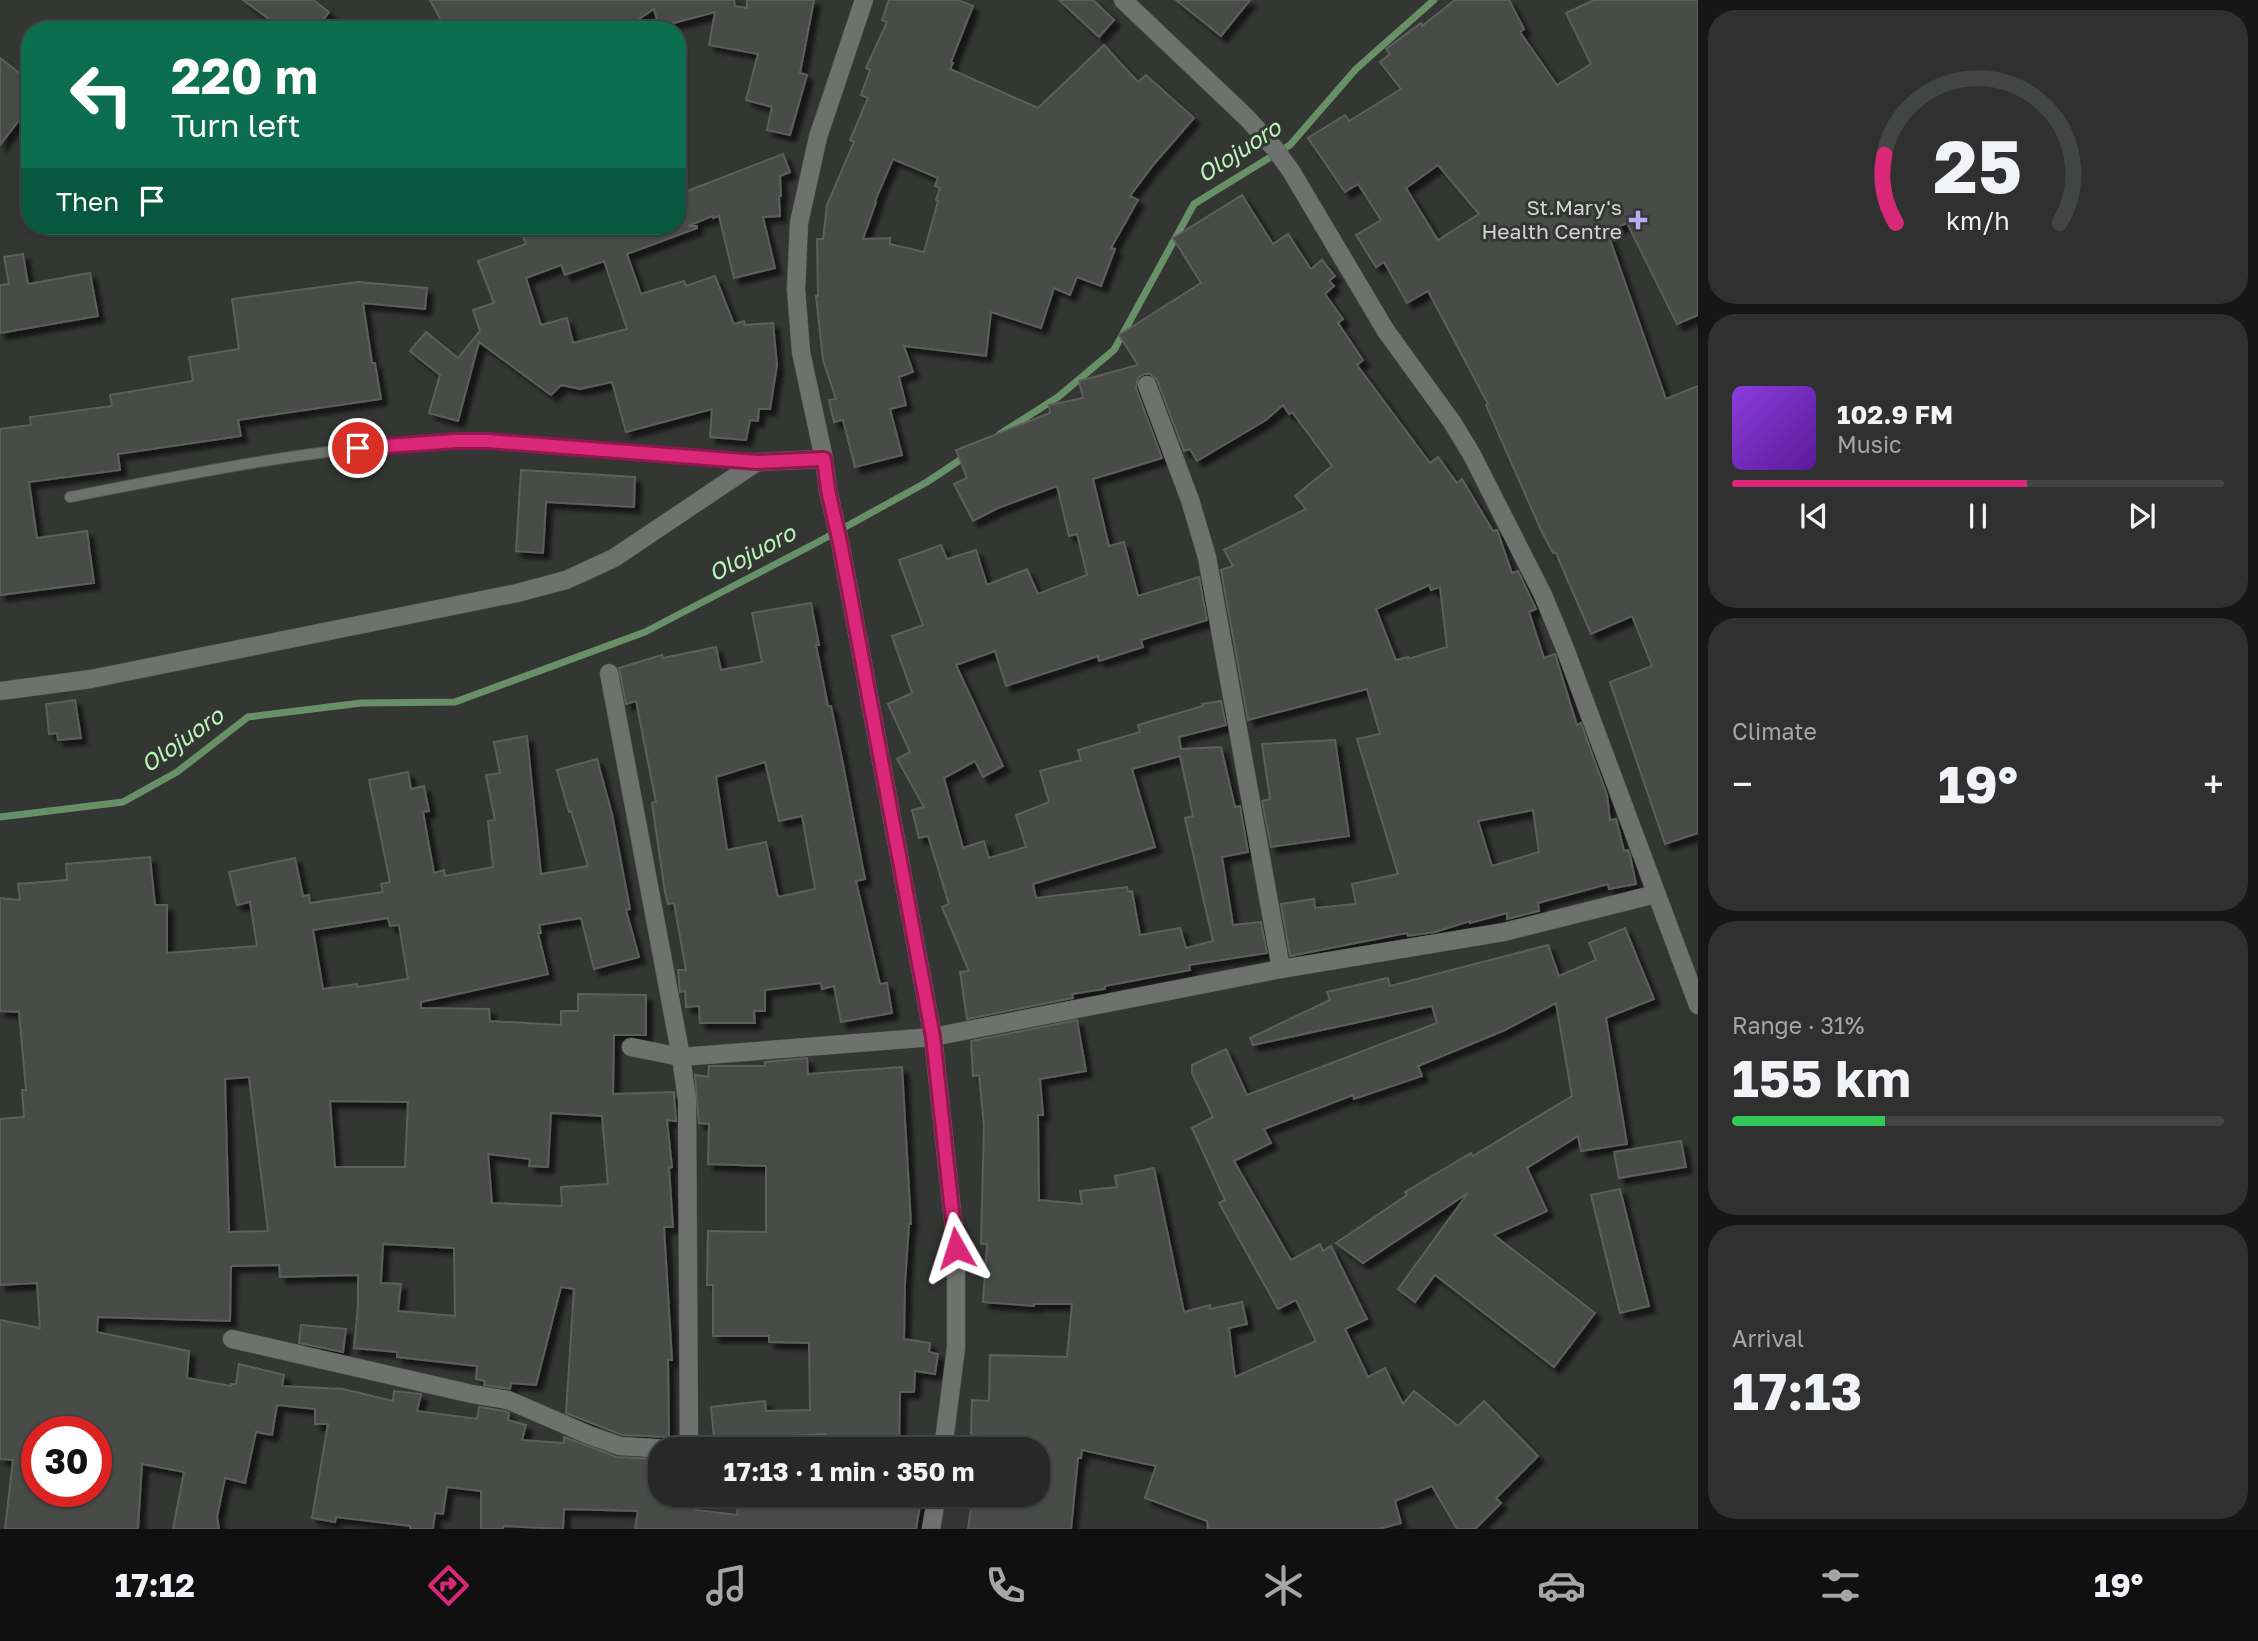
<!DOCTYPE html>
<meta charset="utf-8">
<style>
body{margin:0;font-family:"Golos Text",sans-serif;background:#2f302f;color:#f1f3f6;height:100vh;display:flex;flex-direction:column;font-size:26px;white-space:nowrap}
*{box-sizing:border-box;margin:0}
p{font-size:23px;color:#a4a6a7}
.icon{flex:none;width:38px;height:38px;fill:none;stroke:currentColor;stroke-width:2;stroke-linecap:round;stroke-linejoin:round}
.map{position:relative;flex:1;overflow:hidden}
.side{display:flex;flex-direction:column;gap:10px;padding:10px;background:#151615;width:560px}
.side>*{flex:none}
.banner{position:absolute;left:21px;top:21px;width:665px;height:214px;border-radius:28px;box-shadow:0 2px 5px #0004,0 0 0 2px #434444;background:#0b6e4f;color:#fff;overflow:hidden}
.speed{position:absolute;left:21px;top:1416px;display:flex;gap:14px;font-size:35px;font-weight:700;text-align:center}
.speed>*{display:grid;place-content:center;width:91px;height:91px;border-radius:50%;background:#272827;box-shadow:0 2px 5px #0004,0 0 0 2px #434444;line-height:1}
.speed .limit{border:10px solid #d22;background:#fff;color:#111}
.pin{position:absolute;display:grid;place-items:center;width:60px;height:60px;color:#fff;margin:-30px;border:4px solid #fff;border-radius:50%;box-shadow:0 2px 7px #0007}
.me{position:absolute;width:77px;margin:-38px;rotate:354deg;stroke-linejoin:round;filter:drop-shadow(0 0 5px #0008)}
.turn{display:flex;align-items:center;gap:24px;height:147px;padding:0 35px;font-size:32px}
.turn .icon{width:91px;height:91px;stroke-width:2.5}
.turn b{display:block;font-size:49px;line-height:60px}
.then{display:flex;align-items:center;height:66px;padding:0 35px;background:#0003;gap:14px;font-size:26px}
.big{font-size:52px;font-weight:700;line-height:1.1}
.side .tile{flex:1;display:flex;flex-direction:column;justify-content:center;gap:10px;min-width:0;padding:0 24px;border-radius:28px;background:#2f302f}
.side .dial{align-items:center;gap:0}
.dial svg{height:182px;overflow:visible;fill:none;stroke:#434444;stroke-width:7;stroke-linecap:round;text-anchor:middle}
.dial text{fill:#f1f3f6;stroke:none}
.song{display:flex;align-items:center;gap:21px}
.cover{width:84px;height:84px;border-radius:10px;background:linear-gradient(135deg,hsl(270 70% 55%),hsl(270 70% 35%))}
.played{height:7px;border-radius:4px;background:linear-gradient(90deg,#db2777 60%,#434444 60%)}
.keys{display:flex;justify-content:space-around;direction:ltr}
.heat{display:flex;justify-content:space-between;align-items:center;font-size:38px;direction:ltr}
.charge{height:10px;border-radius:5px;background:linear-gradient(90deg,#34c759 31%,#434444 0)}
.trip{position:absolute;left:648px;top:1437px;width:402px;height:70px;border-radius:28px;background:#272827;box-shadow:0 2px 5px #0004,0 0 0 2px #434444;font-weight:700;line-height:70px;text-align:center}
.dock{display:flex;height:112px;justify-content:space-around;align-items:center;background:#101010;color:#a4a6a7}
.dock .icon{width:49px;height:49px}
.dock .selected{color:#db2777}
.dock b{font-size:32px;color:#f1f3f6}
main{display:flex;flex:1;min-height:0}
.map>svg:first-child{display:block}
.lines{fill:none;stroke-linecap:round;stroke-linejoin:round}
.stream{stroke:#689067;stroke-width:7}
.building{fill:#484b48;stroke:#5c5e5c;stroke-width:2;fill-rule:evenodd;filter:url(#shadow)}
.service-casing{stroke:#535553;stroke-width:12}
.minor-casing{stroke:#535553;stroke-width:19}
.service{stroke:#6e716e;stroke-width:10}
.minor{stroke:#6e716e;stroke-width:18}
.route-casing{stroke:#8e194d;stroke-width:18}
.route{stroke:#db2777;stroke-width:12}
.poi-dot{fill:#bbaaf6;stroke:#343634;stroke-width:2.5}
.labels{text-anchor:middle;stroke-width:6;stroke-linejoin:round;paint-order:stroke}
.poi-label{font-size:21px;fill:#d3d4d3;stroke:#343634;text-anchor:end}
.water-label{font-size:23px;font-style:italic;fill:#baf7b7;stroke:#343634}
</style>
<main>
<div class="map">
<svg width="1698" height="1529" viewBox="0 0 1698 1529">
<defs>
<filter id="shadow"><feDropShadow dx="6" dy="6" stdDeviation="2" flood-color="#0009"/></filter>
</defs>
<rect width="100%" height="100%" fill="#343634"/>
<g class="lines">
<g class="stream">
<polyline points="1000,434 1058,397 1114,350 1194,204 1290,145 1356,69 1434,0"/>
<polyline points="0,817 123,802 177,772 248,717 361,703 455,702 645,632 818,542 927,482 966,456"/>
</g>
</g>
<g class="building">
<polygon points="243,0 313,0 329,12 316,30 284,30"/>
<polygon points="430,0 734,0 735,6 747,8 747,0 814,0 800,73 807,75 790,135 767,130 772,107 746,100 758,54 709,45 715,12 659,27 654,9 622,30 446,30"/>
<path d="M 889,0 L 958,0 L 973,6 L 951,62 L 953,63 L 950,69 L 1038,108 L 1104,45 L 1138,82 L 1146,75 L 1194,118 L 1154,164 L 1130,196 L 1138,200 L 1111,248 L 1115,249 L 1101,286 L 1077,277 L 1070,295 L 1054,288 L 1041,328 L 991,312 L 986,356 L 904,346 L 913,372 L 899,377 L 906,405 L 890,409 L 902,455 L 855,467 L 843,420 L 834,422 L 829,400 L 836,399 L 823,360 L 816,296 L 818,296 L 817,239 L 823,239 L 827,205 L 854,142 L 850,140 L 868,98 L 861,95 L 870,70 L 866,68 L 887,22 L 882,20 ZM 893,159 L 938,178 L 935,186 L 940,188 L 936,200 L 938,201 L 924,252 L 890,244 L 890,238 L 863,239 L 876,202 L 875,201 Z"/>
<polygon points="1059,0 1093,0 1114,20 1099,37"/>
<polygon points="1176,0 1250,0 1221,36"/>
<path d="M 1455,0 L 1509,0 L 1524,29 L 1520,32 L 1557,85 L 1591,64 L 1566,13 L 1594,0 L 1698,0 L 1698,315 L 1677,324 L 1627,223 L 1607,231 L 1666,399 L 1698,386 L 1698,833 L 1665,844 L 1610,682 L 1652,666 L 1632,616 L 1591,634 L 1556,553 L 1553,553 L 1541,530 L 1486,405 L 1488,404 L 1428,291 L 1407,303 L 1384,262 L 1376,267 L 1356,235 L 1381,220 L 1358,184 L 1345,192 L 1308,138 L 1345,115 L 1349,121 L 1401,89 L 1380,62 L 1390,54 L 1386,49 L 1421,23 L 1422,26 ZM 1438,165 L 1479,214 L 1438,240 L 1406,188 Z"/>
<polygon points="0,58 30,81 30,106 0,145"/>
<path d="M 783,154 L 790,172 L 780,176 L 781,196 L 779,196 L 780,216 L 763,217 L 775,268 L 734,278 L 719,216 L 713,218 L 712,216 L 688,226 L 697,226 L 697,228 L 627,254 L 641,294 L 684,281 L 686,286 L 715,276 L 734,324 L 744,321 L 745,325 L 773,323 L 777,365 L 770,409 L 759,409 L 758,421 L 750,420 L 746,440 L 710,437 L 712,409 L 626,432 L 612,382 L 580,389 L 561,385 L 551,395 L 479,342 L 458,421 L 429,413 L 440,375 L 410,351 L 426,332 L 458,358 L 480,331 L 473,310 L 494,303 L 478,261 L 526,244 L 521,232 L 538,226 L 677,226 L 677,195 ZM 604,261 L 627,329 L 573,343 L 567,318 L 541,325 L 526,278 L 561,265 L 565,275 Z"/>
<path d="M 1242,195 L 1273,244 L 1288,234 L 1311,269 L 1322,260 L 1335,276 L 1329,281 L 1334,286 L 1325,294 L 1343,319 L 1338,323 L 1363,360 L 1357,365 L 1430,463 L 1438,457 L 1457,483 L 1462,479 L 1493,531 L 1497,530 L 1512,573 L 1518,571 L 1536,609 L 1529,612 L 1544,658 L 1555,654 L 1577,725 L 1581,723 L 1607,795 L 1610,820 L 1616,819 L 1624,851 L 1628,850 L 1630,855 L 1636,884 L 1609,889 L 1608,884 L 1538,903 L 1539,911 L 1507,919 L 1507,913 L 1470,923 L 1470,921 L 1435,932 L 1408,936 L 1407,933 L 1290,956 L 1281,904 L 1314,899 L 1315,908 L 1356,904 L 1352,884 L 1398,874 L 1357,739 L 1380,734 L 1367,689 L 1248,720 L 1221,570 L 1233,566 L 1224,550 L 1306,509 L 1295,496 L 1332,466 L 1292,412 L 1289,414 L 1283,405 L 1266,420 L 1197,461 L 1190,449 L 1184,451 L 1157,380 L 1150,374 L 1144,374 L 1138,378 L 1136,388 L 1162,458 L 1093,479 L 1109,546 L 1124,542 L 1138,596 L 1199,577 L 1207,620 L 1141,640 L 1143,647 L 1099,661 L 1098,656 L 1006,686 L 995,651 L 956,665 L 1003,766 L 983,777 L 975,761 L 944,778 L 963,848 L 984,841 L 989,858 L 1026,847 L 1016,815 L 1049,802 L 1040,771 L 1081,760 L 1078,750 L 1140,732 L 1138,725 L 1203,706 L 1202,704 L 1221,701 L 1226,725 L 1179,737 L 1181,749 L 1221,747 L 1235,807 L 1240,806 L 1248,852 L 1222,857 L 1233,925 L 1261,922 L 1267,953 L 1189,965 L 1190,970 L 1105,986 L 1105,989 L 1072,994 L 1073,998 L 967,1019 L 960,972 L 969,971 L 942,907 L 949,904 L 928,836 L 919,838 L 912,810 L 924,807 L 897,759 L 910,752 L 888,704 L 912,693 L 892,636 L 923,625 L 899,560 L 941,545 L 947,559 L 976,550 L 987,585 L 1027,569 L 1038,594 L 1087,575 L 1077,534 L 1069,536 L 1057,486 L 998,508 L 973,521 L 954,484 L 967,478 L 956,450 L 1050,413 L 1049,405 L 1083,398 L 1079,381 L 1138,365 L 1119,335 L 1201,283 L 1173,238 ZM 1429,585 L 1431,590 L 1440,587 L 1447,647 L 1408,659 L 1408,657 L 1396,660 L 1376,609 ZM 1180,756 L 1193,816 L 1185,818 L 1213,941 L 1186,948 L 1180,928 L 1140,935 L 1132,891 L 1128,892 L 1127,887 L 1036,898 L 1033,884 L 1155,847 L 1132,769 ZM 1533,810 L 1539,852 L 1492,866 L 1478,821 Z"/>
<polygon points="23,254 28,284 90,273 98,316 0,333 0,285 9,284 4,257"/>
<polygon points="358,282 427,288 425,309 363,303 372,363 375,363 381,399 238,420 241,436 118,454 120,470 29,482 37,538 87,531 94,583 0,595 0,429 31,425 30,417 112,406 110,395 193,381 189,357 239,349 232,299"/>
<polygon points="521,470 635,477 634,507 546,502 543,553 516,551"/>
<path d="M 811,603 L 819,645 L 816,645 L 828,706 L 831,706 L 841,754 L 865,879 L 856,881 L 880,984 L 887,983 L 892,1013 L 841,1022 L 834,986 L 822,989 L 821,983 L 765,990 L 765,1011 L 754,1011 L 755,1023 L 700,1023 L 699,1006 L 686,1007 L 685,991 L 680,992 L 678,970 L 686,970 L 674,903 L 668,904 L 665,892 L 652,803 L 656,802 L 636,701 L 626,704 L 619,668 L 662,655 L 663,658 L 716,647 L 721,670 L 762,662 L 752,613 ZM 765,762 L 779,821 L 802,816 L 815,889 L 778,897 L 766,842 L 727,850 L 716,777 Z"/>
<polygon points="75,700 81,738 58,740 57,733 49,734 46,704"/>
<path d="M 527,736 L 541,874 L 588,866 L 571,811 L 569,812 L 557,770 L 597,759 L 612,814 L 630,909 L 626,910 L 639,957 L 594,969 L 581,918 L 539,925 L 541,933 L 538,933 L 548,974 L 421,1002 L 421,1008 L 489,1009 L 490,1021 L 561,1025 L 561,1011 L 578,1011 L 578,994 L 646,995 L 646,1035 L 614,1035 L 613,1094 L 674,1092 L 676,1121 L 667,1120 L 672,1167 L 669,1168 L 673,1227 L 664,1227 L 672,1360 L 668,1360 L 669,1437 L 622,1435 L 566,1413 L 574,1289 L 561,1287 L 536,1385 L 511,1383 L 510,1389 L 484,1385 L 485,1381 L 476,1379 L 477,1366 L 397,1357 L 397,1352 L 354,1348 L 358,1306 L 358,1275 L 280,1277 L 279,1265 L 231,1266 L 230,1321 L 98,1317 L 97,1332 L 189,1351 L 187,1378 L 231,1386 L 231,1384 L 236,1384 L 239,1364 L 284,1375 L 282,1386 L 343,1389 L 393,1401 L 394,1391 L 421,1394 L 417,1411 L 477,1419 L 479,1407 L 505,1411 L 509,1413 L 508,1420 L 526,1425 L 522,1440 L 564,1443 L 564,1437 L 617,1457 L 654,1459 L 653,1494 L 698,1494 L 696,1510 L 737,1515 L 739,1494 L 922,1494 L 916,1529 L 635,1529 L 638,1511 L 564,1509 L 563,1529 L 503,1526 L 503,1529 L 481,1529 L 481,1491 L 447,1487 L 443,1514 L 435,1513 L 433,1529 L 410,1529 L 410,1526 L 336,1517 L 335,1522 L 312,1518 L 328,1424 L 315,1424 L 315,1409 L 277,1405 L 272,1435 L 256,1432 L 245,1483 L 225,1478 L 217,1517 L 219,1529 L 173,1529 L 184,1472 L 142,1464 L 138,1529 L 5,1529 L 13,1460 L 0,1459 L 0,1320 L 40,1328 L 37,1283 L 0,1285 L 0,1119 L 24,1117 L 22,1090 L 26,1090 L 19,1012 L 0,1011 L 0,898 L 20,900 L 18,884 L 67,880 L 66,864 L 150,857 L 155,905 L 167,905 L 167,953 L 257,946 L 250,902 L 237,905 L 229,872 L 295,858 L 303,896 L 309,895 L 310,903 L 383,892 L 381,884 L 390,882 L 369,780 L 408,772 L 411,789 L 424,786 L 429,811 L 423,812 L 434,873 L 444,870 L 445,876 L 493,867 L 488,821 L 495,820 L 486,775 L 500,773 L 494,742 ZM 388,918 L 390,926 L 399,925 L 408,979 L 357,987 L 357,984 L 323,989 L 313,930 ZM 249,1077 L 268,1231 L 229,1232 L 225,1079 ZM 330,1101 L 408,1102 L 405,1167 L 335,1167 ZM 551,1113 L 602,1116 L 608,1184 L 561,1187 L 562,1206 L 492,1203 L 488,1154 L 530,1159 L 529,1166 L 548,1167 ZM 383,1244 L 454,1248 L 455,1316 L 398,1311 L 401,1284 L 381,1283 ZM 37,1432 L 96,1432 L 96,1491 L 37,1491 Z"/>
<polygon points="1335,740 1349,836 1271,847 1262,801 1270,799 1262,744"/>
<polygon points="1625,928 1654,999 1606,1018 1627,1144 1581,1151 1578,1136 1527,1168 1547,1211 1494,1235 1595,1313 1554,1367 1435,1275 1415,1302 1398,1289 1468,1193 1363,1263 1336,1243 1407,1195 1405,1192 1471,1153 1473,1156 1572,1096 1556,1003 1505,1030 1418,1066 1422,1076 1354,1099 1353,1095 1264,1129 1271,1143 1234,1161 1291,1260 1320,1244 1323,1251 1331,1246 1367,1319 1345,1329 1368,1377 1385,1368 1403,1404 1414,1391 1458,1426 1484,1401 1538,1456 1496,1498 1501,1503 1475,1529 1457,1529 1432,1486 1395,1501 1401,1523 1379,1529 1208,1529 1207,1521 1145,1498 1156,1466 1082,1450 1081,1458 1078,1458 1071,1529 968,1529 973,1494 1043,1494 1048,1455 1044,1454 1045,1449 979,1449 981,1436 971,1435 972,1400 989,1401 990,1355 1067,1357 1072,1304 1034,1304 1034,1306 983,1302 987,1244 981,1244 984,1125 979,1075 973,1076 971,1041 1077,1020 1086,1071 1040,1079 1043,1115 1038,1115 1039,1200 1082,1204 1080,1191 1117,1187 1115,1176 1154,1168 1184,1312 1210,1305 1210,1309 1242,1302 1247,1324 1229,1328 1235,1377 1316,1341 1296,1300 1278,1309 1219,1203 1225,1200 1192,1128 1213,1117 1192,1073 1192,1065 1226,1049 1247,1095 1437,1023 1432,1006 1253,1045 1250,1038 1330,1000 1327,992 1388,978 1390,986 1548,945 1559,976 1596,960 1589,943"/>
<polygon points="807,1058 808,1074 902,1067 911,1224 909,1224 905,1283 904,1339 930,1343 929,1352 938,1354 935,1374 915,1371 914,1392 900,1392 899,1449 826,1449 826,1434 769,1437 769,1442 715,1448 711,1407 765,1401 766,1411 810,1410 809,1343 769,1342 769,1336 713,1336 713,1285 707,1285 708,1231 766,1232 766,1166 708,1164 709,1124 699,1123 695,1075 708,1077 709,1066 765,1066 765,1062"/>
<polygon points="1681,1141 1686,1167 1619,1178 1614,1152"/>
<polygon points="1620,1189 1649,1306 1620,1313 1591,1195"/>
<polygon points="301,1325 346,1329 343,1352 299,1343"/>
</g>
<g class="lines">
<g class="service-casing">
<path id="service" d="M 70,497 C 210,470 344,441 488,441 L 757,462"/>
</g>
<g class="minor-casing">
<g id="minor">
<polyline points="864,0 818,137 799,223 796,289 801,352 824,459 828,490 841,547 933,1037 956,1248 956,1348 943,1449"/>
<polyline points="1123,0 1247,118 1275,149 1291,171 1386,331 1452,422 1472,455 1543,595 1564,646 1698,1005"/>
<polyline points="1147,385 1190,500 1207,557 1281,969"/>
<polyline points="609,673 681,1057 687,1100 689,1449"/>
<polyline points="0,691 91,679 517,593 566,580 614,558 757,462 824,459"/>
<polyline points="631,1047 681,1057 933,1037 1281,969 1504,932 1656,894"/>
<polyline points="232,1339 472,1394 508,1400 589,1435 620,1446 671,1449"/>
<polyline points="931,1529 937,1494"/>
</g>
</g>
<use href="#service" class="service"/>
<use href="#minor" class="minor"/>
</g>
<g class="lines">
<g class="route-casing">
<polyline id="route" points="358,448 456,441 488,441 757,462 824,459 828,490 841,547 933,1037 956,1248"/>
</g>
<use href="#route" class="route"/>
</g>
<path class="poi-dot" d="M1634.5 209.5h7v7h7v7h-7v7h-7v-7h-7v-7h7z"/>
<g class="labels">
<g class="poi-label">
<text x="1622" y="215">St.Mary's<tspan x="1622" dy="24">Health Centre</tspan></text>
</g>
<g class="water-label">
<text transform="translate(1239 151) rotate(-33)" y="8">Olojuoro</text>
<text transform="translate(752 553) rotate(-28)" y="8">Olojuoro</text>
<text transform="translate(182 740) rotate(-35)" y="8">Olojuoro</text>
</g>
</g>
</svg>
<div class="speed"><div class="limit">30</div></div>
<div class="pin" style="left:358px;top:448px;background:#d93025"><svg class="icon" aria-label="arrive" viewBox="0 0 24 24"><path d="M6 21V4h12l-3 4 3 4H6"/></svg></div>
<svg class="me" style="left:956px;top:1248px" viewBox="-20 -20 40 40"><path d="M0-17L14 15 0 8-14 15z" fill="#db2777" stroke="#fff" stroke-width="4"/></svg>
<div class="trip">17:13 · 1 min · 350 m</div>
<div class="banner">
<div class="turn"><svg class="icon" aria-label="left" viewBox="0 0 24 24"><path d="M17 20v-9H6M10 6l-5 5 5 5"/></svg><div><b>220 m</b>Turn left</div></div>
<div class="then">Then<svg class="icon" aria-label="arrive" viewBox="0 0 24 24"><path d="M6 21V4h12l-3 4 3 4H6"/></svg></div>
</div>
</div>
<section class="side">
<div class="tile dial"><svg viewBox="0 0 100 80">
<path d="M14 69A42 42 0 1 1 86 69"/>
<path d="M14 69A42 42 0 0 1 9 39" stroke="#db2777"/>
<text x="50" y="56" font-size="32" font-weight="700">25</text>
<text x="50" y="72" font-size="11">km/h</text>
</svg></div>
<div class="tile">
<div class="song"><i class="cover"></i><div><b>102.9 FM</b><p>Music</p></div></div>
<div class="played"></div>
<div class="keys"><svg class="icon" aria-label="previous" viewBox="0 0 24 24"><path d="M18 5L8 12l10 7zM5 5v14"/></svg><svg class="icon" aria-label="pause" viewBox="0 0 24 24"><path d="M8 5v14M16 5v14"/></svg><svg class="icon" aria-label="next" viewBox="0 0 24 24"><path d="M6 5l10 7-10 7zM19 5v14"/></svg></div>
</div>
<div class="tile"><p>Climate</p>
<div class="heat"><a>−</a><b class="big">19°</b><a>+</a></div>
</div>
<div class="tile"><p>Range · 31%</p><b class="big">155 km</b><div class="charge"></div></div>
<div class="tile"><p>Arrival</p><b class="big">17:13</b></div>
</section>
</main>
<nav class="dock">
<b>17:12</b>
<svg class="icon selected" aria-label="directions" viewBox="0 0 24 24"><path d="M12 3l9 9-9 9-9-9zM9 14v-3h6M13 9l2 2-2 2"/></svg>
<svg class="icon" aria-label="music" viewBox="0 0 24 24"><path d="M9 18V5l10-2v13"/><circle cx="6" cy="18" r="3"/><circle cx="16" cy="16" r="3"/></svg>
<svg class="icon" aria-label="phone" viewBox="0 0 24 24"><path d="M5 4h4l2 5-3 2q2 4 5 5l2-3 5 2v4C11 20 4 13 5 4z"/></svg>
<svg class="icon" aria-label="climate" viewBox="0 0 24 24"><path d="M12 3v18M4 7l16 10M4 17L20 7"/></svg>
<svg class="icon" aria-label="car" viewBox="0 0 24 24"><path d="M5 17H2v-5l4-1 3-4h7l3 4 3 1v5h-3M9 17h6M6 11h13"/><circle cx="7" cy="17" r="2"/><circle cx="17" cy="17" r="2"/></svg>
<svg class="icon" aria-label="filters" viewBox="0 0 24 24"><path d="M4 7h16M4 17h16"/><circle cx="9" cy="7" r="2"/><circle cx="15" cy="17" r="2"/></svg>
<b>19°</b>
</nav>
